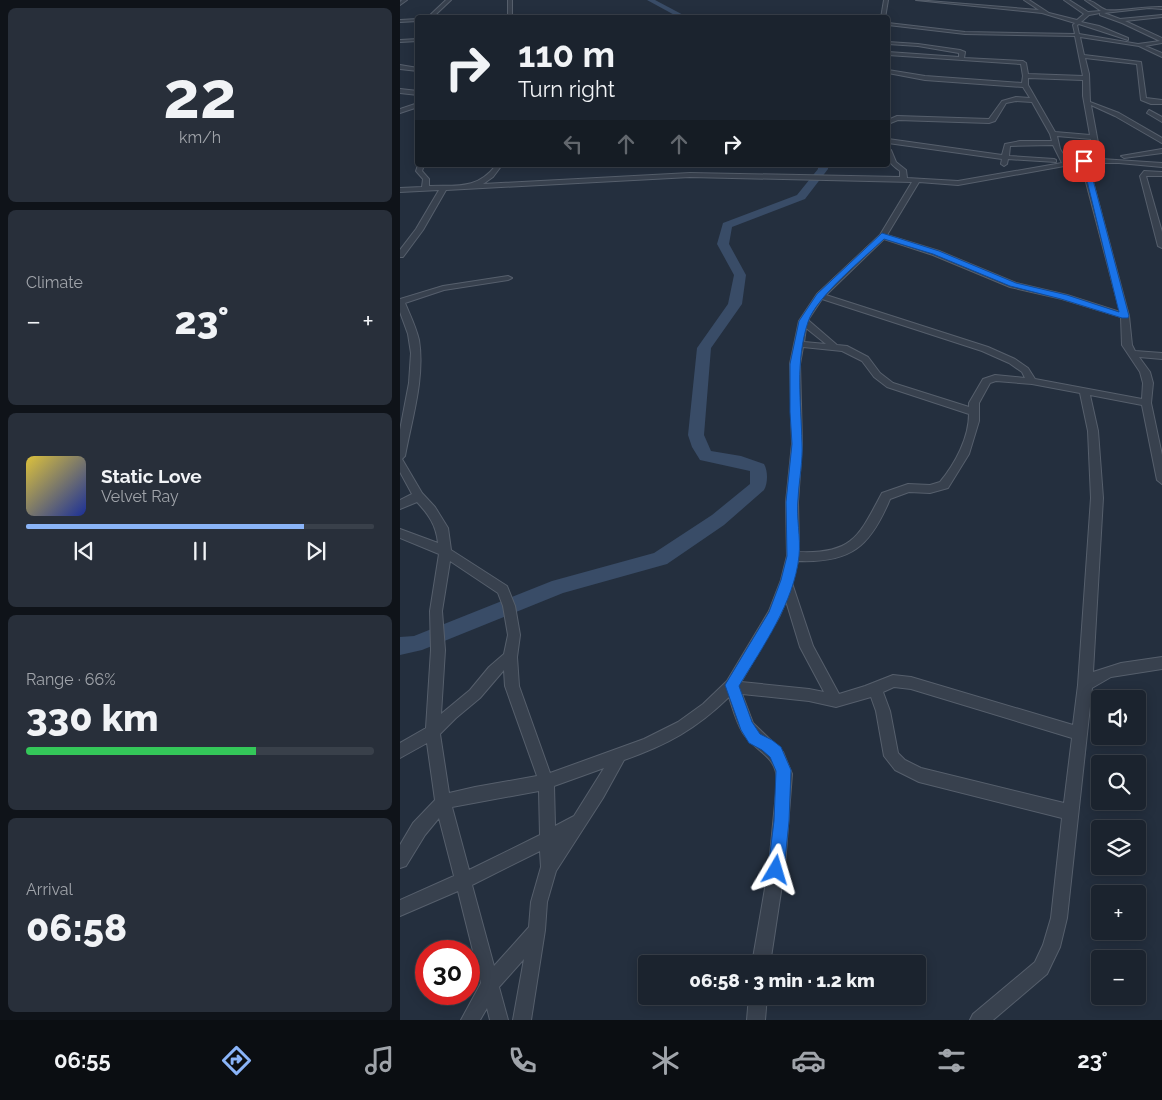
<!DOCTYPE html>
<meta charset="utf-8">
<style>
body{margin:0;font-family:Raleway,sans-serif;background:#282f3a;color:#f1f3f6;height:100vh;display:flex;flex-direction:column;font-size:19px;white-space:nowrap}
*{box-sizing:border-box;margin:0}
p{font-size:16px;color:#a0a4aa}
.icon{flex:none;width:28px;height:28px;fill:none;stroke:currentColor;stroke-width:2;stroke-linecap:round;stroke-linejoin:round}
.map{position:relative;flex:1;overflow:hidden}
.side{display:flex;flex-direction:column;gap:8px;padding:8px;background:#0f1319;width:400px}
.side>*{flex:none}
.guide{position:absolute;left:15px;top:15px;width:475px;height:152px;border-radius:5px;box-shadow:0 2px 12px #0003,0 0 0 1px #39404a;background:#1b232e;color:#f1f3f6;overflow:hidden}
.fabs{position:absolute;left:691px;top:690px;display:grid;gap:10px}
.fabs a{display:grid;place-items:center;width:55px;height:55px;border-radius:5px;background:#1b232e;box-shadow:0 2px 12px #0003,0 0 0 1px #39404a;font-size:25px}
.speed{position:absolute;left:15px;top:940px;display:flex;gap:10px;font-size:25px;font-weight:700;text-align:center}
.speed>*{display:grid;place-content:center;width:65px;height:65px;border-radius:50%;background:#1b232e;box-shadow:0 2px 12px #0003,0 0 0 1px #39404a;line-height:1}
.speed .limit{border:8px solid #d22;background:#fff;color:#111}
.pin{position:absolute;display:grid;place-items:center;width:42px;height:42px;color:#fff;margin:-21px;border-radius:10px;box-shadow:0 2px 8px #0006}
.me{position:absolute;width:55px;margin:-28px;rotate:7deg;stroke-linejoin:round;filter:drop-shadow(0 0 4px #0008)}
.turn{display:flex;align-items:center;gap:18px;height:105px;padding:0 20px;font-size:22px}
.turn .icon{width:65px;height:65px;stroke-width:2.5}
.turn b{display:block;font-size:35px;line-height:42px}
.lanes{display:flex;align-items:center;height:48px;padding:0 20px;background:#0003;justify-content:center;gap:25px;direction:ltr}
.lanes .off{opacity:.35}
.big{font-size:38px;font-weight:800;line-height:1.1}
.side .tile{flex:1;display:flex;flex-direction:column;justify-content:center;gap:8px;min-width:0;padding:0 18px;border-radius:8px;background:#282f3a}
.side .dial{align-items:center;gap:0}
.dial b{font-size:65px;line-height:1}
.song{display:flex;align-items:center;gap:15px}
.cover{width:60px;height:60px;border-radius:8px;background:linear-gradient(135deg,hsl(50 70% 55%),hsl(230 70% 35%))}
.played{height:5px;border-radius:2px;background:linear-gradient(90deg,#8ab4f8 80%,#39404a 80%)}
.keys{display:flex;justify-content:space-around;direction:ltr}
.heat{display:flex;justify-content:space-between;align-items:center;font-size:28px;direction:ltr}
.charge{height:8px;border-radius:4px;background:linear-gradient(90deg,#34c759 66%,#39404a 0)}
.trip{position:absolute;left:238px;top:955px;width:288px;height:50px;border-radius:5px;background:#1b232e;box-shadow:0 2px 12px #0003,0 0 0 1px #39404a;font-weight:800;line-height:50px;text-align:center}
.tabs{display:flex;height:80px;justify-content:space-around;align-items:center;background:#0b0e12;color:#a0a4aa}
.tabs .icon{width:35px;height:35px}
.tabs .on{color:#8ab4f8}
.tabs b{font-size:22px;color:#f1f3f6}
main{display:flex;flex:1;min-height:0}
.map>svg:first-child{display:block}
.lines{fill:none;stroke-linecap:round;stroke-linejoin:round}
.river{fill:#394c67;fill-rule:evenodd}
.street-casing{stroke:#565f6c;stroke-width:2}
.street{fill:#38414e;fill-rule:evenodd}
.route{fill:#1a73e8;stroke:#114b97}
</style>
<main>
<section class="side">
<div class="tile dial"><b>22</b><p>km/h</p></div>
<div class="tile"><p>Climate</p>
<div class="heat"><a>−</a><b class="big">23°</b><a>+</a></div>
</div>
<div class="tile">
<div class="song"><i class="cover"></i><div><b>Static Love</b><p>Velvet Ray</p></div></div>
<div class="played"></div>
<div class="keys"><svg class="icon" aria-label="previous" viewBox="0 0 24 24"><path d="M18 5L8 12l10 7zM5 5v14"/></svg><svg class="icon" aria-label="pause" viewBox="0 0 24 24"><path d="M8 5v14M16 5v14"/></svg><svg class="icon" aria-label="next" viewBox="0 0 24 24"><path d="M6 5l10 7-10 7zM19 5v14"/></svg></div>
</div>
<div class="tile"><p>Range · 66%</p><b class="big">330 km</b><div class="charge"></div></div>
<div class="tile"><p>Arrival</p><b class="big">06:58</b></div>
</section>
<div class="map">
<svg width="762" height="1020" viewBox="0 0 762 1020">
<rect width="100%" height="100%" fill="#242f3e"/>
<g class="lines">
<g class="river">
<polygon points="247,0 255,0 289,18 280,18"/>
<path d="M 418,165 L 428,165 L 428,169 L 405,199 L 332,227 L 329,244 L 346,275 L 342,304 L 311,348 L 304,435 L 311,451 L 341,456 L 364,464 C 368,471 368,483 364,490 L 324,525 L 267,564 L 163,593 L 22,650 L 0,655 L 0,637 L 14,636 L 152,581 L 254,553 L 312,515 L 350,484 L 350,471 L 300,460 L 292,447 L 288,435 L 297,348 L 328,304 L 334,275 L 317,244 L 323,223 L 397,195 L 418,169 Z"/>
</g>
<g class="street-casing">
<g id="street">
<polygon points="2,0 7,0 0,5 0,2"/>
<polygon points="46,0 51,0 32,18 27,18"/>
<rect x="108" y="0" width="4" height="18"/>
<polygon points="484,0 488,0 485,18 481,18"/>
<path d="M 516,0 L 639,10 L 624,0 L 629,0 L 649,13 L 677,20 L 684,14 L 664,0 L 669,0 L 688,12 L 701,11 L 685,0 C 694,0 698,7 706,10 C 715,12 748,6 762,7 L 762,9 L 749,8 L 704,13 L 720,19 L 762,15 L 762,17 L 725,21 L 762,38 L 762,43 L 745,46 L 762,53 L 762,57 L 739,46 L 680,37 L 684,55 L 741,62 L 746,98 L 762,100 L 762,104 L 751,104 L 741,100 L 737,64 L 685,58 L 689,74 L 690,102 L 719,113 L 762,138 L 762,143 L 760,142 L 715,116 L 691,105 L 701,159 L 762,163 L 762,167 L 719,163 L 688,163 L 729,316 L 732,345 L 735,351 L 762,353 L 762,359 L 739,357 L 750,372 L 753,383 L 751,403 L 762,455 L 762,484 L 757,480 L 742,405 L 690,395 L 698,431 L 703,498 L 693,672 L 721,663 L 762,657 L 762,669 L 711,677 L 692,688 L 667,918 L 660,947 L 647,974 L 593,1020 L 570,1020 L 573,1014 L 635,962 L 643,945 L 651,918 L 662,818 L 519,782 L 495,770 L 484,756 L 476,711 L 471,697 L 436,707 L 409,701 L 342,694 L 353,723 L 383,752 L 392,774 L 385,865 L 370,964 L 352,964 L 369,865 L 377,783 C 378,755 356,753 343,733 C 336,722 333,709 329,697 C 296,729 267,745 224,760 L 203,798 L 156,871 L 147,902 L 145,930 L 131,1020 L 113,1020 L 124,959 L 99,987 L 108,1020 L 90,1020 L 87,1008 L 80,1020 L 61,1020 L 81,983 L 58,891 L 0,916 L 0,900 L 54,876 L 39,818 L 25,835 L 6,866 L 0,868 L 0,845 L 13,823 L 35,800 L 27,743 L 0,758 L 0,743 L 26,728 L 31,650 L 30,611 L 39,554 L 0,538 L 0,529 L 38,543 C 36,525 29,515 17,502 L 0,509 L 0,500 L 12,494 L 0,472 L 0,430 L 9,383 L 11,353 L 8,334 L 0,312 L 0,299 L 43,286 L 108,276 L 112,278 L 108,280 L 44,290 L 5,303 C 10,315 16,327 19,340 C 25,378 12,418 5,456 L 2,459 L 22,493 L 35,507 L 48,528 L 51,550 L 107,586 L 115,606 L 120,635 L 117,657 L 119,686 L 150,773 L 244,739 L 278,722 L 303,704 L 327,681 L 369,611 L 381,580 L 387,556 L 386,502 L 392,444 L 390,364 L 399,321 L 417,294 L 480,235 L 512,182 L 290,177 L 46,190 L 23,230 L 3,257 L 0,257 L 0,250 L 16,229 L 39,190 L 0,192 L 0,188 L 22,187 L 23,179 L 16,171 L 18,165 L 24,165 L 22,171 L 29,179 L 29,186 C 57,185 77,190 96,165 L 102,165 L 93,177 L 83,184 L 290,173 L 500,177 L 500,171 C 490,164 486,159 488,148 L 491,150 L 496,162 L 506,170 L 507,178 L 558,181 L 662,163 L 653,145 L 610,146 L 609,156 L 654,159 L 656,160 L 656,162 L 608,159 L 607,164 L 604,166 L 601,164 L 602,159 L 488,143 L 488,139 L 602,155 L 605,144 L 620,141 L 652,141 L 650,134 L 632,102 L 616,101 L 606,103 L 595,121 L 589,123 L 498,120 L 488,124 L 488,120 L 497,116 L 589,119 L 602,101 L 616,97 L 630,98 L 623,87 L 525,80 L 488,73 L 488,70 L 525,76 L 622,83 L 623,76 L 621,64 L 488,55 L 488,52 L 559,57 L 559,53 L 518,46 L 488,44 L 488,42 L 518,44 L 560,50 L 565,52 L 564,58 L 623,61 L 626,63 L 628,74 L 683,76 L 675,36 L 565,34 L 488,25 L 488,23 L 565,32 L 675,34 L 673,25 L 675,23 L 642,13 ZM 700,13 L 700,15 L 722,23 L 760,41 L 738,44 L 679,34 L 677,25 L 679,24 L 728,40 L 728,38 L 699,26 L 681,22 L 689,15 ZM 628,78 L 683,80 L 683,96 L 690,135 L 655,132 L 628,85 ZM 657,136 L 691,139 L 694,159 L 668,162 L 660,149 ZM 681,163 L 720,312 L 667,295 L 616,283 L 539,251 L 487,235 L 519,182 L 558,185 ZM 484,239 L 533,255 L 610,287 L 662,299 L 721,317 L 722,345 L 740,372 L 743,383 L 742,399 L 635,379 L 628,368 L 615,359 L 588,347 L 426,295 ZM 422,299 L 582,351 L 609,363 L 622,372 L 625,378 L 595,375 L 583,379 L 569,403 L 569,407 L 493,383 L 480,373 L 468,357 L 447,346 L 437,345 L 408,320 ZM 406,328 L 426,344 L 404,342 ZM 403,347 L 442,351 L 462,361 L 474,377 L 487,387 L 569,414 C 569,438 555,464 540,482 L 530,485 L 508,484 L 482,493 C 459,536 453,554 399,552 L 398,502 L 402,444 L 400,364 ZM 596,381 L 632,384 L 680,393 L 688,431 L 691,498 L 678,685 L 673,725 L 511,677 L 493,675 L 465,686 L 439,694 L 413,646 L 392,583 L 398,561 C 451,563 470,547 490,499 L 509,492 L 530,493 L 548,488 L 569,454 L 579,421 L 579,403 L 590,383 ZM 50,561 L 98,593 L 103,606 L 108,635 L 104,654 L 89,667 L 70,690 L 41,714 L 45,650 L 42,611 ZM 386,601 L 400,647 L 424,692 L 409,689 L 341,682 L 379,617 ZM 104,670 L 105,686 L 137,776 L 75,787 L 49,793 L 40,734 L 56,718 L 80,698 ZM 494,687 L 511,689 L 672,738 L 664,803 L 521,768 L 505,760 L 498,753 L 490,711 L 483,692 ZM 204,768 L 174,816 L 155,826 L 154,786 ZM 139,791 L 140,835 L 69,870 L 52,807 ZM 140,851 L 141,867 L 131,902 L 129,927 L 94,966 L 72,885 Z"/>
<polygon points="18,19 18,21 0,22 0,20"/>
<polygon points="18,39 18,41 0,42 0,40"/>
<polygon points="0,65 18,68 18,71 0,69"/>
<polygon points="0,89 18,91 18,95 0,93"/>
<polygon points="18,103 18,107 0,113 0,109"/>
<polygon points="749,110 762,117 762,122 747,113"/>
<polygon points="762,149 762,153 724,158 721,156"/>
<polygon points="744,171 762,172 762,176 746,176 762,232 762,248 758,246 740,176"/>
<polygon points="349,996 367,996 365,1020 347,1020"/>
</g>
</g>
<use href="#street" class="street"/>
</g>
<path class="route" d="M 682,160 L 688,161 L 729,316 L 728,318 L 722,318 L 661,299 L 610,286 L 533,254 L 484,239 C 464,258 416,297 408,322 C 395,361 401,403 402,443 C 403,461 399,480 398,499 C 396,518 401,537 399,556 C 394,603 363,646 339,686 L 352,722 L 360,734 L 372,740 L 381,747 L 391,770 L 389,821 L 384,870 L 382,876 L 376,878 L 370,876 L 368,870 L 374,821 L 376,771 L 370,757 L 362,750 L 349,743 L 341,730 L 325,685 L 369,612 L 381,580 L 387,556 L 386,502 L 392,444 L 390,412 L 390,364 L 399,321 L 417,294 L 482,233 L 539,251 L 616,283 L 667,295 L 719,312 Z"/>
</svg>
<div class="fabs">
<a><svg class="icon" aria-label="sound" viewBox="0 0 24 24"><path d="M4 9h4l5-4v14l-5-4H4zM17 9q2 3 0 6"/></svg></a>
<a><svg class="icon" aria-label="search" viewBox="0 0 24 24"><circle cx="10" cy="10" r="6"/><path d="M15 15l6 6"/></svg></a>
<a><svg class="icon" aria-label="layers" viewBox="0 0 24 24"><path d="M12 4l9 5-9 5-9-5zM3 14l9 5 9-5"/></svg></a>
<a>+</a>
<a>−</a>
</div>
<div class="speed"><div class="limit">30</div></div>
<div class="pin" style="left:684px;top:161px;background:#d93025"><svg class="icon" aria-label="arrive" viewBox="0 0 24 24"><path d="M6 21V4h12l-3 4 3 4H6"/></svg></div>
<svg class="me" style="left:376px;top:870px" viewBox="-20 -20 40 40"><path d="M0-17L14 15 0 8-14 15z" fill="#1a73e8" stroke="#fff" stroke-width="4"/></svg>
<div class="trip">06:58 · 3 min · 1.2 km</div>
<div class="guide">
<div class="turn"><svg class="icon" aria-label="right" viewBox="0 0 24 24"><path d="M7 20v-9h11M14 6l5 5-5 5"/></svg><div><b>110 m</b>Turn right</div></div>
<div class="lanes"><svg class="icon off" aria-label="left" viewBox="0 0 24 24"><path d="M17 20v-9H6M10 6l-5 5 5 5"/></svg><svg class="icon off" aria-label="ahead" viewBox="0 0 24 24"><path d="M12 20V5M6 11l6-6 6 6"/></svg><svg class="icon off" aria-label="ahead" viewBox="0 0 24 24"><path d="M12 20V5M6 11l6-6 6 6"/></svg><svg class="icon" aria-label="right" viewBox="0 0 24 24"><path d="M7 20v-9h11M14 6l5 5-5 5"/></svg></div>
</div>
</div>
</main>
<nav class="tabs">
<b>06:55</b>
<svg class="icon on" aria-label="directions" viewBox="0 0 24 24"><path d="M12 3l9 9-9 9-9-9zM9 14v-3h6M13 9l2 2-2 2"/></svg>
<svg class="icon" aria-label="music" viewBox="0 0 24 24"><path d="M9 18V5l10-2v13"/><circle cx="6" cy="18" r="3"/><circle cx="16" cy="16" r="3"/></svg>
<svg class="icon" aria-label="phone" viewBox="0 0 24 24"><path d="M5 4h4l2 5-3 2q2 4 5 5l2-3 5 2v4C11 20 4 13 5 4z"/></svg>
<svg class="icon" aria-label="climate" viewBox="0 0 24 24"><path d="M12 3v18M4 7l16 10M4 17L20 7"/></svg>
<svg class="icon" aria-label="car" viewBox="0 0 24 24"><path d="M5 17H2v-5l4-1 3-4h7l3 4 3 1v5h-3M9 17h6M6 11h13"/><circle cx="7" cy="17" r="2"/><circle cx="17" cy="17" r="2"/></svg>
<svg class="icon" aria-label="filters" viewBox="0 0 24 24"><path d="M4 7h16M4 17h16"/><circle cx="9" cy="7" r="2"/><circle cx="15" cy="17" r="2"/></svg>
<b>23°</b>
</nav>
